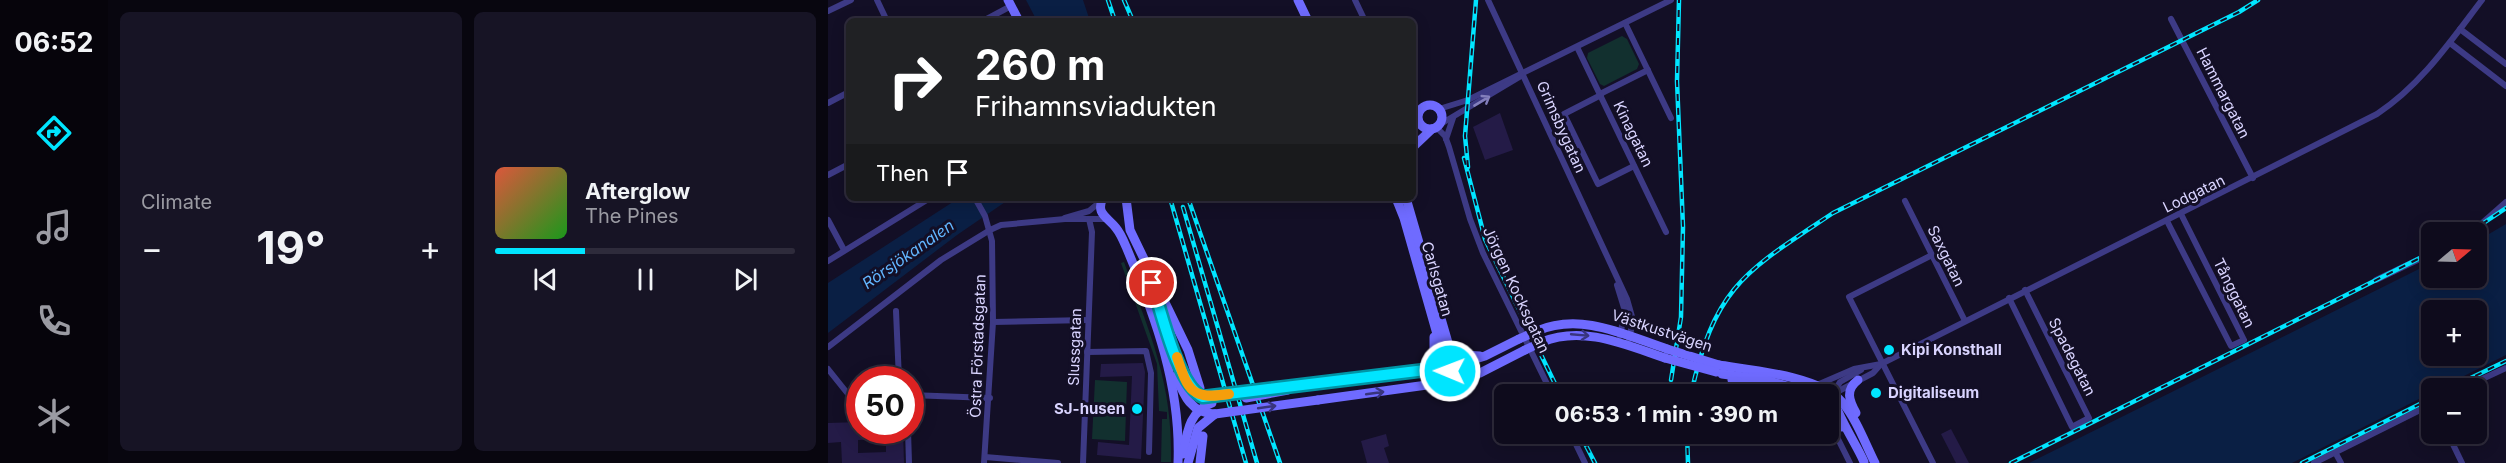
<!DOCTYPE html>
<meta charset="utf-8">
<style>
body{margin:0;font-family:Inter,sans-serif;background:#171425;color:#f1f3f6;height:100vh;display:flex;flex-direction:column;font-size:22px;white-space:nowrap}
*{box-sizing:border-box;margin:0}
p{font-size:20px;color:#9b9ba3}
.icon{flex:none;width:33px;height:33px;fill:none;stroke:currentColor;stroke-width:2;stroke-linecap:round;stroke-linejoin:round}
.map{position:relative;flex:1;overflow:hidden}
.drawer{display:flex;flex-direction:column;gap:12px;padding:12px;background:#08060f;width:720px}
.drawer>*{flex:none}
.hud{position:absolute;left:18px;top:18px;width:570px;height:183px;border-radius:9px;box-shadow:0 3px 15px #0003,0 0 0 2px #2e2b3b;background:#202124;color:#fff;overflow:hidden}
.needle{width:39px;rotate:71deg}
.buttons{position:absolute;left:1593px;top:222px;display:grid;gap:12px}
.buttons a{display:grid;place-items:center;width:66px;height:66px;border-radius:9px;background:#0e0b1c;box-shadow:0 3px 15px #0003,0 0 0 2px #2e2b3b;font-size:30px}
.speed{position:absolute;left:18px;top:366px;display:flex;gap:12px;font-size:30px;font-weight:700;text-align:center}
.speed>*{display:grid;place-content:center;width:78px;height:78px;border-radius:50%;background:#0e0b1c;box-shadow:0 3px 15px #0003,0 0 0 2px #2e2b3b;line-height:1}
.speed .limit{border:9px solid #d22;background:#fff;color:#111}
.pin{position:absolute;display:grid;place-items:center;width:51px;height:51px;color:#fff;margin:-26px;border:3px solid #fff;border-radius:50%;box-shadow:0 2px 6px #0007}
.me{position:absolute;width:66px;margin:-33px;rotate:271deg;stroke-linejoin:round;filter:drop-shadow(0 0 4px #0008)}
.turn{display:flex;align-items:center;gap:21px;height:126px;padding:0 30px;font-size:27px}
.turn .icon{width:78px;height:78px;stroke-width:2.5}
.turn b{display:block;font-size:42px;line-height:51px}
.then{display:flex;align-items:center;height:57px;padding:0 30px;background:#0003;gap:12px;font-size:22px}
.big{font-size:45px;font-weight:700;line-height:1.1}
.drawer .tile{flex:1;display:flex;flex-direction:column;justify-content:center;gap:9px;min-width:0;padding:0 21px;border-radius:9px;background:#171425}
.song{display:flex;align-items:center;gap:18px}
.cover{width:72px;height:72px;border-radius:9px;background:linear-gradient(135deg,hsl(10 70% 55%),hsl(120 70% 35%))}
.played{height:6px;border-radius:3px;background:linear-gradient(90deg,#00e5ff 30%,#2e2b3b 30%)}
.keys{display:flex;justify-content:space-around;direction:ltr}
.heat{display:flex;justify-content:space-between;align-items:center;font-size:33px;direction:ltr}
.drawer .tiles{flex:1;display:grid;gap:12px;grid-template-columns:repeat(2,1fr)}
.trip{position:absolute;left:666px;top:384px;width:345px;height:60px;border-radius:9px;background:#0e0b1c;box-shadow:0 3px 15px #0003,0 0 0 2px #2e2b3b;font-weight:700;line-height:60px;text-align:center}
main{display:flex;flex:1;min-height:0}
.tabs{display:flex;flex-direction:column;width:108px;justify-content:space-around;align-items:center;background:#06040b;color:#9b9ba3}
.tabs .icon{width:42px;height:42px}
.tabs .on{color:#00e5ff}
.tabs b{font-size:27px;color:#f1f3f6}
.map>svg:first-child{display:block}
.green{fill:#12302f}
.water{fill:#0a1f44;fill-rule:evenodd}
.building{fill:#241b47;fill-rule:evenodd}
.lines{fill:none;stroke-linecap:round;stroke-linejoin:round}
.street{stroke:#3d3a85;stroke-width:6}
.secondary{stroke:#6f6bff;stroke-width:9}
.rail-casing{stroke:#00e5ff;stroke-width:4.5}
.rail{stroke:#130f26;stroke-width:2;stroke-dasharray:7;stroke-linecap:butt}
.secondary-bridge{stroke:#6f6bff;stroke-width:9}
.oneway{stroke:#837fbc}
.oneway2{stroke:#38347d}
.route-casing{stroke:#0095a6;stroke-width:15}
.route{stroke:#00e5ff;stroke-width:10}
.slow{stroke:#f59e0b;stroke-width:10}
.poi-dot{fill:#00e5ff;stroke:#130f26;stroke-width:2}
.labels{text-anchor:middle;stroke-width:6;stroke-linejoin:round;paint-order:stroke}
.street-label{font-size:15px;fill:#d9d4ff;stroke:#130f26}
.poi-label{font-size:15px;font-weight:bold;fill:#d9d4ff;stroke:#130f26;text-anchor:start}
.water-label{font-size:16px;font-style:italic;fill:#62b6ff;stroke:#130f26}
</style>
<main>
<nav class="tabs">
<b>06:52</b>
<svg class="icon on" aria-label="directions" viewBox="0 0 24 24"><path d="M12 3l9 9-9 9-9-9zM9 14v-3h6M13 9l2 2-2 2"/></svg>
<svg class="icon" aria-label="music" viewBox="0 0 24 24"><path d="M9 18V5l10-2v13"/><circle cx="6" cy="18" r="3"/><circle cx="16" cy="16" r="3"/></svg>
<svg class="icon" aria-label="phone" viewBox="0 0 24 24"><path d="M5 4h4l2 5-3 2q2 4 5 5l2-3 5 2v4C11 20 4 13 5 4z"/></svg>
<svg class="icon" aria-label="climate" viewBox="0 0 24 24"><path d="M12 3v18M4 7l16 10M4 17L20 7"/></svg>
</nav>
<section class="drawer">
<div class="tiles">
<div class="tile"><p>Climate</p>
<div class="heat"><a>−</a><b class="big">19°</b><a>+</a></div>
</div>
<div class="tile">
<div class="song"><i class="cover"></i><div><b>Afterglow</b><p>The Pines</p></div></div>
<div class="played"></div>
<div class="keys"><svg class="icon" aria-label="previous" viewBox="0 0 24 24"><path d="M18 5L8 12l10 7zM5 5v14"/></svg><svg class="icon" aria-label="pause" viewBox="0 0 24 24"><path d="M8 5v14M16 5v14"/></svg><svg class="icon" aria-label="next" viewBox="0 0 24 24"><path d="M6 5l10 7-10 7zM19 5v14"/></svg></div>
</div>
</div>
</section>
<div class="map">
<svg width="1678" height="463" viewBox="0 0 1678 463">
<rect width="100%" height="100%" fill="#130f26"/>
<g class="green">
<polygon points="794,36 799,39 811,64 809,69 776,86 772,84 759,58 760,53"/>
<path d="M 296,262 C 322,334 345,383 343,462 L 333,462 L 334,419 L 339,419 L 339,412 L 331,411 L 329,364 L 293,263 Z"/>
<polygon points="267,380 299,382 297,441 264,439"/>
</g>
<g class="water">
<polygon points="198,0 255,0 262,21 209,21"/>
<polygon points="131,198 183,198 129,235 0,333 0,283"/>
<path d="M 1678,224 L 1678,355 L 1612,388 L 1604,388 L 1603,393 L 1464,463 L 1201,463 L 1603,263 L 1604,278 L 1648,278 L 1649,241 ZM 1604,310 L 1648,310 L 1648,356 L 1604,356 Z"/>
</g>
<g class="building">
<polygon points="672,113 685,150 657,160 645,127"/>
<polygon points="315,363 317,372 313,459 269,455 270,442 301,445 304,376 272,377 273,364"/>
<path d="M 32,422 L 32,430 L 75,430 L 76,463 L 14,463 L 13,442 L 0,443 L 0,423 ZM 58,439 L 58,452 L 30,453 L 30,440 Z"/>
<polygon points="1123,429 1141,463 1128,463 1113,434"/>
<polygon points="558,434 561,446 556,448 561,463 539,463 533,441"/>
</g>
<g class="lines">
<g class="street">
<polyline points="49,0 59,21"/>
<polyline points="527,0 537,21"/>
<polyline points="660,0 799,299 805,320 801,340"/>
<polyline points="0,11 23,0"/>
<polyline points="1343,19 1425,178"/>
<polyline points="155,21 183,6"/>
<polyline points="797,23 843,118"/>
<polyline points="1632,29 1678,64"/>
<polyline points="1622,43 1678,86"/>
<polyline points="749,47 838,232"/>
<polyline points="772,94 820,70"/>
<polyline points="773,95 736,114 770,184 806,166"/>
<polyline points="0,103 21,92"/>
<polyline points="611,109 640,100 843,0"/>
<polyline points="611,125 693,76"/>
<polyline points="608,127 617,136 621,147 642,219 655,253 724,394"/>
<polyline points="618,139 625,118"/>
<polyline points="0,175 21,164"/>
<polyline points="147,198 157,216 164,241 165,322 156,463"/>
<polyline points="1077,201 1137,321"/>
<polyline points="237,218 261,211 273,201"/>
<polyline points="0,220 16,250"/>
<polyline points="1339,221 1403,346 1416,340 1353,214"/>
<polyline points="1644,232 1678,202"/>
<polyline points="1104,255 1021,297 1105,463"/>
<polyline points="0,261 102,198"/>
<polyline points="1548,280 1604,253"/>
<polyline points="789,285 797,311 792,336"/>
<polyline points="1181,298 1244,427 1261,418 1197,290"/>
<polyline points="68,311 71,380"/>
<polyline points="165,322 260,320"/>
<polyline points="0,347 113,260 162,230 173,225 237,219 278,219"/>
<polyline points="259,352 318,351 323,373 321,452"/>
<polyline points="0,369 20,394 32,394"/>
<polyline points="989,385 1026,369 1053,364"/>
<polyline points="1635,388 1678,368"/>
<path d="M 1005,394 L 1045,373 L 1053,364 L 1549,114 C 1593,85 1622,42 1654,0"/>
<polyline points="1005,394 1012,382 1033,370"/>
<polyline points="82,395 162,398"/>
<polyline points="1000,428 1009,437 1022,463"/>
<polyline points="80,430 81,463"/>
<polyline points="743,434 757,463"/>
<polyline points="1620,434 1634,463"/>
<polyline points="1507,452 1513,463"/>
<polyline points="157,457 230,463"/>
<polyline points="255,463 264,232 261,219"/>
<polyline points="1486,463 1604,404"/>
</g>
<g class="secondary">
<polyline points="180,0 191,21"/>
<polyline points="470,0 480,21"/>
<circle cx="602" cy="117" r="12"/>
<polyline points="585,147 604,129"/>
<path d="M 275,198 C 267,214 280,217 288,228 C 293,234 296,242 299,249 C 328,318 353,387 350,463"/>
<polyline points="298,198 302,230 360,350 372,388"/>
<polyline points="568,198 576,218 615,355 624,368"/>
<polyline points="578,198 623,353 622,371 609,382"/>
<polyline points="328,294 359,384 367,393 383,397"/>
<path d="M 709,331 C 753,312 797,335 839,349"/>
<path d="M 714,342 C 755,325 798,345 837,358"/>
<polyline points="622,347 635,355 652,356"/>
<path d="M 891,365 C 923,370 991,376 1014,402 C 1028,418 1037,443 1047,463"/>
<polyline points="596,370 606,353 606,337"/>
<polyline points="894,374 938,380 986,394"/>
<path d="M 348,376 C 356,396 363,413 387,414"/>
<polyline points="904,380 951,394"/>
<polyline points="471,387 622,367 657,356 691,339"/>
<path d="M 1005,394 C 1004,408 1029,445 1036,462"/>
<polyline points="490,400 628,381 652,373 697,350"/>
<path d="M 1028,413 C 1021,400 1017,390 1030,380"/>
<polyline points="1000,415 1014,427"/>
<path d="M 355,454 C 359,433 361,411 384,403"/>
<polyline points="360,463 370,428 387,414"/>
<polyline points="372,463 375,436"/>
</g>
<g class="rail-casing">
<g id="rail">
<polyline points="280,0 287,21"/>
<polyline points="296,0 305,21"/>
<polyline points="636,158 657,239 732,394"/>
<polyline points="640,167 637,136 648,0"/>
<polyline points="342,198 418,463"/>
<polyline points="360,198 452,463"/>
<polyline points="355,207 429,463"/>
<polyline points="1642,232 1678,208"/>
<polyline points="843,380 853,317 855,227 849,81 851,0"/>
<polyline points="1622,388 1678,361"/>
<path d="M 863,394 C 887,285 918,271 1005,213 L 1411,12 L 1430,0"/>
<polyline points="752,434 767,463"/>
<polyline points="859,434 860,463"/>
<polyline points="1183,463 1604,252"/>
<polyline points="1474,463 1604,398"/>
</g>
</g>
<use href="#rail" class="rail"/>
<g class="secondary-bridge">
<polyline points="691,339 709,331"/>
<polyline points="839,349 891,365"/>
<polyline points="697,350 714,342"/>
<polyline points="837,358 888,372"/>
<polyline points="383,397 446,387 471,387"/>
<polyline points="418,398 460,390"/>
<polyline points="387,414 490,400"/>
</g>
</g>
<defs><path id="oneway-shaft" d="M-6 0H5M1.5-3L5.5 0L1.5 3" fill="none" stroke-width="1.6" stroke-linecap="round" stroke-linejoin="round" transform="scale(1.5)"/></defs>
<use class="oneway" href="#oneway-shaft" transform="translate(654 101) rotate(-31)"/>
<g class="oneway2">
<use href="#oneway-shaft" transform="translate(752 335) rotate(5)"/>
<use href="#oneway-shaft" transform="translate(547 393) rotate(-8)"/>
<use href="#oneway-shaft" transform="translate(439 407) rotate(-8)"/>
</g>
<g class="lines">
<g class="route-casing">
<path id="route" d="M 324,283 C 333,310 350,387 375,397 L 622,367 L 622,371"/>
</g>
<use href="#route" class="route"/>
<path class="slow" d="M 349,357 C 360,391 364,400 401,394"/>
</g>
<g class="poi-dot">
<circle cx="1061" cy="350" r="6"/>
<circle cx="1048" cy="393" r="6"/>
<circle cx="309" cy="409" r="6"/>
</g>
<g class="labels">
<g class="street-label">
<text transform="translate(1395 93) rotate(63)" y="5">Hammargatan</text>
<text transform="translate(733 127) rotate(66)" y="5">Grimsbygatan</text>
<text transform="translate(805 134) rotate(64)" y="5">Kinagatan</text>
<text transform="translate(1366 194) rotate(-26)" y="5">Lodgatan</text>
<text transform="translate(1118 256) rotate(64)" y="5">Saxgatan</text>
<text transform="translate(609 279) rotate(74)" y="5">Carlsgatan</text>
<text transform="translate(688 290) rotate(65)" y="5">Jörgen Kocksgatan</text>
<text transform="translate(1406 293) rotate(64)" y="5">Tånggatan</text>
<text transform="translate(834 331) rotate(18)" y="5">Västkustvägen</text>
<text transform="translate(150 346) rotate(-88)" y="5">Östra Förstadsgatan</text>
<text transform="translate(247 347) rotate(-88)" y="5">Slussgatan</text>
<text transform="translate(1244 357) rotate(63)" y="5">Spadegatan</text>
</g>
<g class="poi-label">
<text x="1073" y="355">Kipi Konsthall</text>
<text x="1060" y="398">Digitaliseum</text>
<text x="297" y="414" text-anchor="end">SJ-husen</text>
</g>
<g class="water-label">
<text transform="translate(80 254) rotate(-35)" y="6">Rörsjökanalen</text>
</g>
</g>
</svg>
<div class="buttons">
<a><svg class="needle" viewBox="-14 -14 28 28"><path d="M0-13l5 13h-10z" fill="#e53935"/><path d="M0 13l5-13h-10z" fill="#9b9ba3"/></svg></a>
<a>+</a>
<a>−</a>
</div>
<div class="speed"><div class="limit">50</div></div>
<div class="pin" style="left:324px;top:283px;background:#d93025"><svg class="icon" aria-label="arrive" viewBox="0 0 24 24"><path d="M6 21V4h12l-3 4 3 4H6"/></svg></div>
<svg class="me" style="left:622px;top:371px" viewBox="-20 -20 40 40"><circle r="17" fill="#00e5ff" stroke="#fff" stroke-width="3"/><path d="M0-11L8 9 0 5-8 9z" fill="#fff"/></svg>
<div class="trip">06:53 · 1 min · 390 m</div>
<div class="hud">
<div class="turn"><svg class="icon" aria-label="right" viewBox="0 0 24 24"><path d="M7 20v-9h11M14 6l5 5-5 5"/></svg><div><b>260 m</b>Frihamnsviadukten</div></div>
<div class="then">Then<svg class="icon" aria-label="arrive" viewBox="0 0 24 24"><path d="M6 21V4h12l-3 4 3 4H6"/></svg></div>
</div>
</div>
</main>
